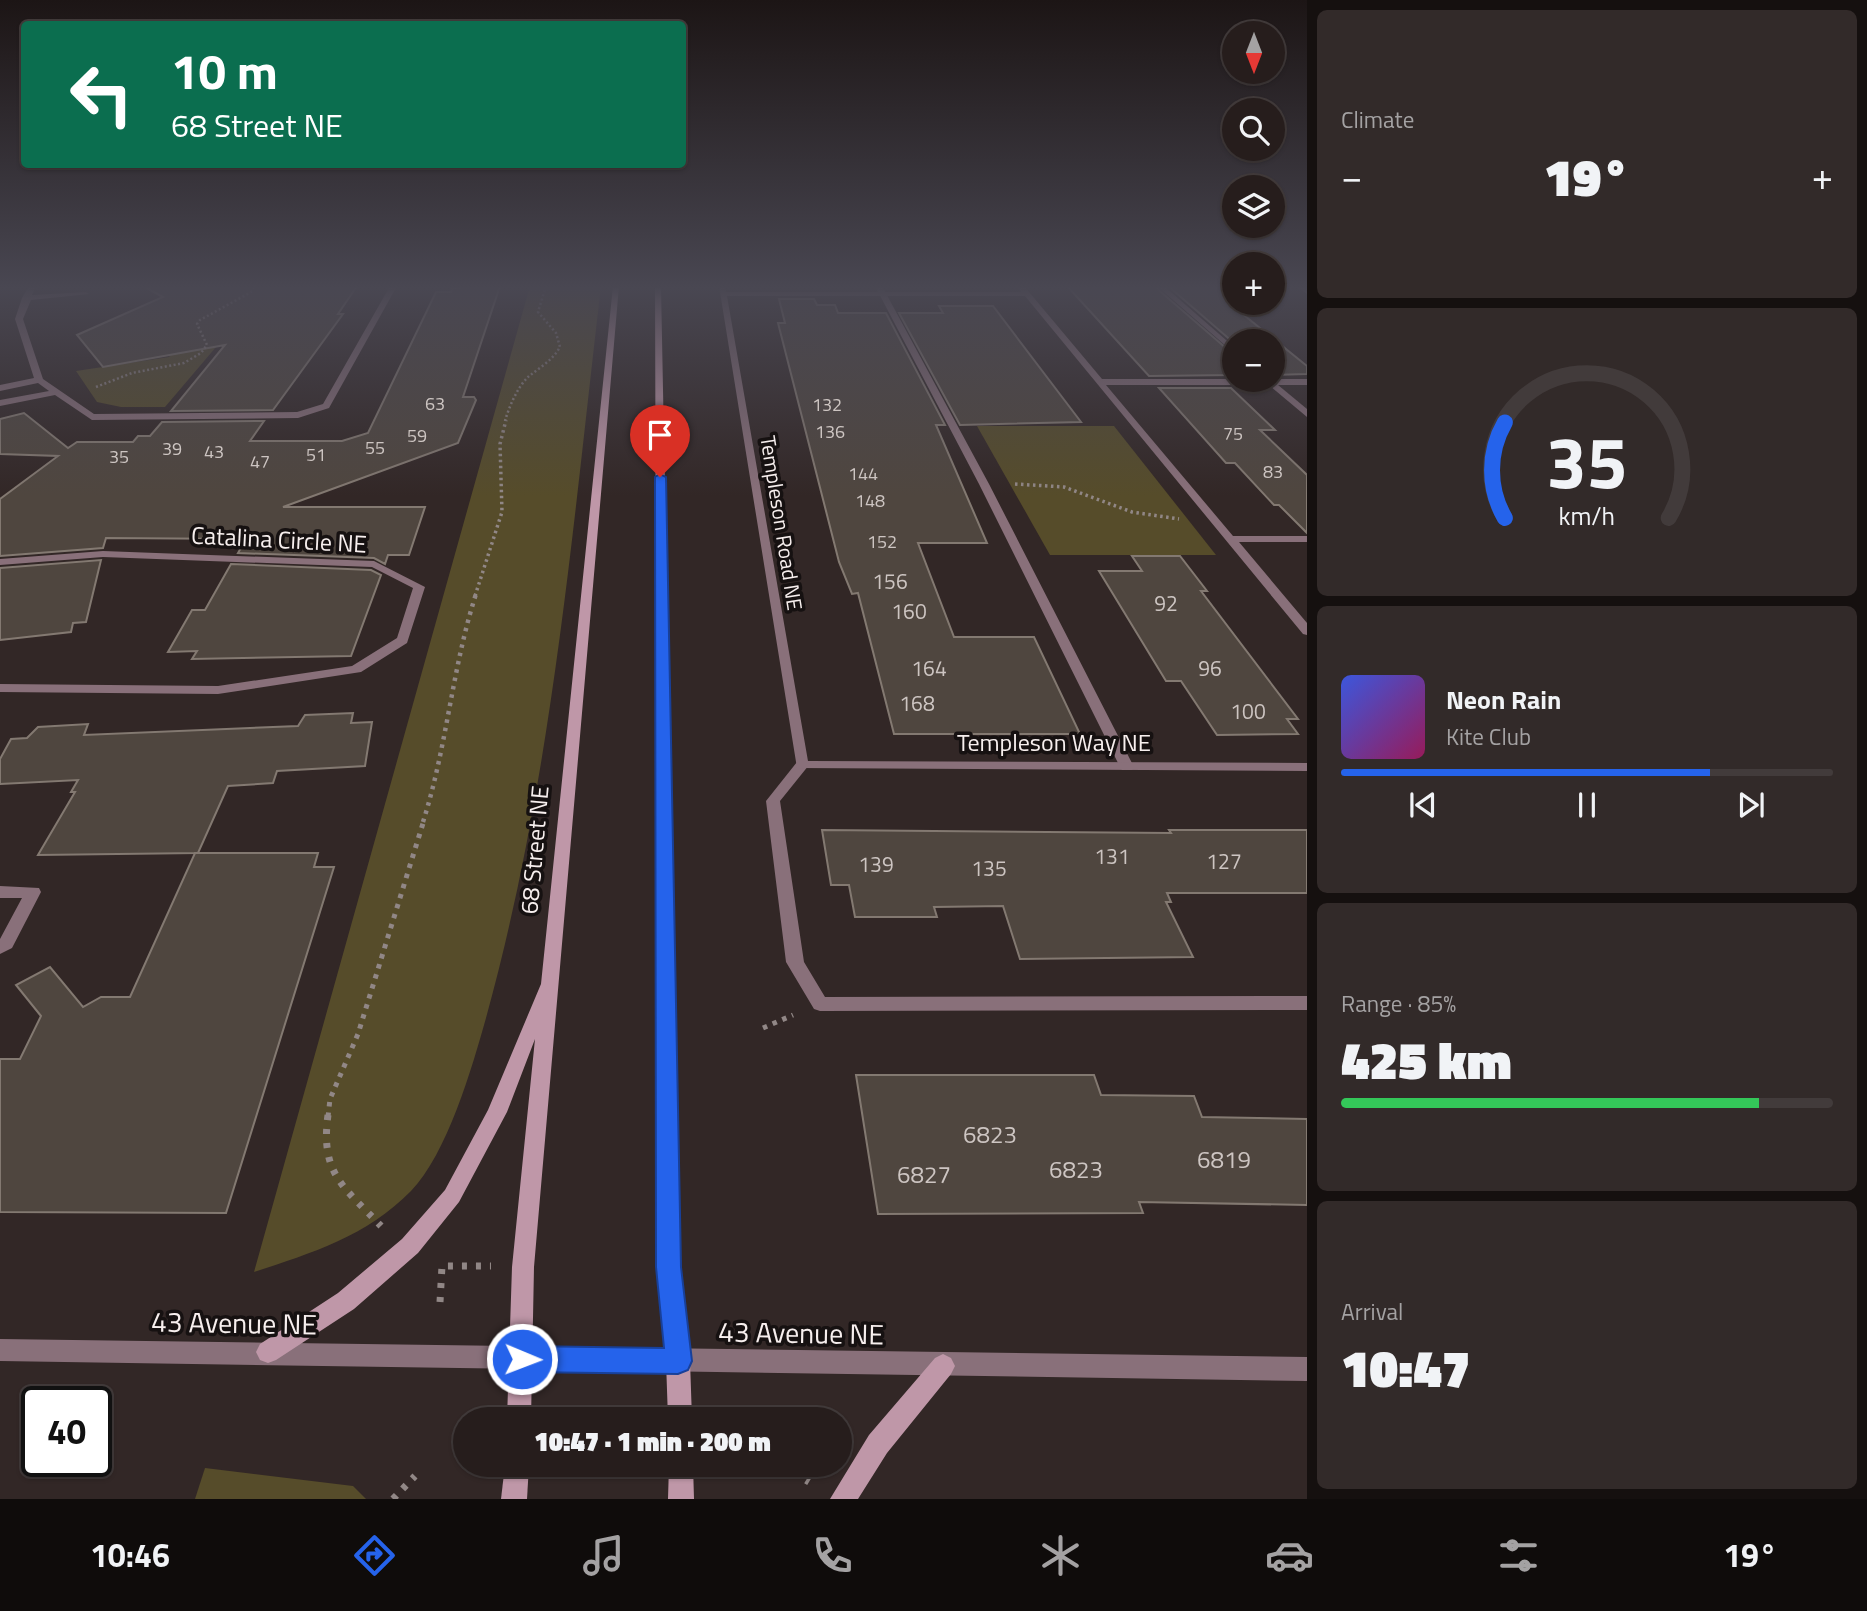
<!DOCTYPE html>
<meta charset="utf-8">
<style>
body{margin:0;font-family:"Titillium Web",sans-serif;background:#322a29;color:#f1f3f6;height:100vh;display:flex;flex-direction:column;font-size:26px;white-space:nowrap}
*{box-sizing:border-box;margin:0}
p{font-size:23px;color:#a4a2a3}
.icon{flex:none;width:38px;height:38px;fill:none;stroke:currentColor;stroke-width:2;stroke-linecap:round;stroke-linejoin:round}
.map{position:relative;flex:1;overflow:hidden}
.drawer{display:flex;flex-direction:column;gap:10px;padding:10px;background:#15100f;width:560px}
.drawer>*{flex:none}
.banner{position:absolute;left:21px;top:21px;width:665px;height:147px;border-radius:7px;box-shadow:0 2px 5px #0004,0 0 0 2px #423b3b;background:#0b6e4f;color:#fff;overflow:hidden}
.needle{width:46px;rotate:180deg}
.buttons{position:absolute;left:1222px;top:21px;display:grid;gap:14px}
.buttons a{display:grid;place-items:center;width:63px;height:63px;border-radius:50%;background:#261d1c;box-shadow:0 2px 5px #0004,0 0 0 2px #423b3b;font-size:35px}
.speed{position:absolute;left:21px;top:1386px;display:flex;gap:14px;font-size:35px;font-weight:700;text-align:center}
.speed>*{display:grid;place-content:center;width:91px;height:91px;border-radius:50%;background:#261d1c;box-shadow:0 2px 5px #0004,0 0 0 2px #423b3b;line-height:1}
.speed .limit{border:4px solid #111;border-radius:10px;background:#fff;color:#111}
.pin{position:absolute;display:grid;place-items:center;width:60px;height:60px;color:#fff;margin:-72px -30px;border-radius:50% 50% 50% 0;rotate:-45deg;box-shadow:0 0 7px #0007}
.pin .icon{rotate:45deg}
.me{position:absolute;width:77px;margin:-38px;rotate:91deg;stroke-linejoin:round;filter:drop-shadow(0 0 5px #0008)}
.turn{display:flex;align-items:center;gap:24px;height:147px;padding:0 35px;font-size:32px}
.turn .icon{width:91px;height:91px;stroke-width:2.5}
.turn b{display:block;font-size:49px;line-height:60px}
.big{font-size:52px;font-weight:800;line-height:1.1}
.drawer .widget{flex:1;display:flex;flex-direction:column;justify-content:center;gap:10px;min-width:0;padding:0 24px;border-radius:10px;background:#322a29}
.drawer .dial{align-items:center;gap:0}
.dial svg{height:182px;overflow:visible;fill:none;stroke:#423b3b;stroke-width:7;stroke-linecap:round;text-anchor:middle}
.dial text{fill:#f1f3f6;stroke:none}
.song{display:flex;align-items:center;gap:21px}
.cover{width:84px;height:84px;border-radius:10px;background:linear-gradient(135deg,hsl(230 70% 55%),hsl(330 70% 35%))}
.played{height:7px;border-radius:4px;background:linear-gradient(90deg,#2563eb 75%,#423b3b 75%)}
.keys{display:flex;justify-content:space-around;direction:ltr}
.heat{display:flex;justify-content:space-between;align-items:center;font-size:38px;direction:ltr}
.charge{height:10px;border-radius:5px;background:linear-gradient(90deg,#34c759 85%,#423b3b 0)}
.trip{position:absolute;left:453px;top:1407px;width:399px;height:70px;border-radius:35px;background:#261d1c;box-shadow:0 2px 5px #0004,0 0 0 2px #423b3b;font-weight:800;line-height:70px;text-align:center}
.tab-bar{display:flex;height:112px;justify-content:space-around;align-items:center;background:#0f0c0b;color:#a4a2a3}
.tab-bar .icon{width:49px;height:49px}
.tab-bar .selected{color:#2563eb}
.tab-bar b{font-size:32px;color:#f1f3f6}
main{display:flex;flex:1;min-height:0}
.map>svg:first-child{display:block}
.green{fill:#564c2a}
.building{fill:#4f463f;stroke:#837971;stroke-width:2}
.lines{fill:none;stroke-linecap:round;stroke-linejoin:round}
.path-far4{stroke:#918786;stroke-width:2.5;stroke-dasharray:2 2.5;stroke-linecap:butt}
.path-far3{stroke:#918786;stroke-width:3.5;stroke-dasharray:2.5 3.5;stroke-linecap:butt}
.path-far2{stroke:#918786;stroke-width:4.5;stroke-dasharray:3.5 5;stroke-linecap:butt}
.path-far1{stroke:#918786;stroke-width:5;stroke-dasharray:4.5 6;stroke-linecap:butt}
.path{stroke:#918786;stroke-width:7;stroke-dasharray:5 9;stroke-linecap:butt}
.service{fill:#89707a;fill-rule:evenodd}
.minor{fill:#89707a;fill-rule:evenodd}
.tertiary{fill:#89707a;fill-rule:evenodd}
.secondary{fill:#bf97a8;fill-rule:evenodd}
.route{fill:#2563eb;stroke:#184099;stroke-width:2}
.labels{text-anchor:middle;stroke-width:7;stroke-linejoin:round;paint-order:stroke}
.far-number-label{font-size:18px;fill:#cdc5c2}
.far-street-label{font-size:21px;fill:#f7efee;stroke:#161111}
.number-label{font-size:21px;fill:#cdc5c2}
.street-label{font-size:24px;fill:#f7efee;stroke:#161111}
.near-number-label{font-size:24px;fill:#cdc5c2}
.near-street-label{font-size:28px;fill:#f7efee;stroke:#161111}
</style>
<main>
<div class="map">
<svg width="1307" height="1499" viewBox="0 0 1307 1499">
<rect width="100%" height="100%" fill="#322726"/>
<g class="green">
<polygon points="268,286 165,407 121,407 97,402 76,371 169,357 184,338"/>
<path d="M 530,286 L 601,286 C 572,532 552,779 486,1018 C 472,1068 447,1154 411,1191 C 367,1236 312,1253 254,1272 Z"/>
<polygon points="977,426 1114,426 1216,555 1050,555"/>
<polygon points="205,1468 353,1486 366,1499 195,1499"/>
</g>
<g class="building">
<polygon points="143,286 357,286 338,314 343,314 273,410 171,411 225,345 103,367 77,335 163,297"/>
<polygon points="466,286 500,286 463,397 474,397 476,400 458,443 283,507 425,507 409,555 388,555 385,564 374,558 238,553 246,539 106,538 103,548 0,556 0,499 58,456 0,454 0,419 24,413 68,448 77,442 133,442 138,436 150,436 162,422 264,421 250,441 342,441 368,433 436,292 451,292 452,289"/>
<polygon points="1067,286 1154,286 1234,355 1234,375 1149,376"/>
<polygon points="1168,286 1234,286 1234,307 1307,366 1307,374 1272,375 1272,341 1234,343"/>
<polygon points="779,299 814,299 817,305 835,305 838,313 886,313 945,425 936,425 987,543 918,543 954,637 1034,637 1080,734 894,734 858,593 852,594 839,562 778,323 785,323"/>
<polygon points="939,306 993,306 1081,422 960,425 899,313 943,313"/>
<polygon points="1159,388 1231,388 1275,430 1260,430 1307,475 1307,533 1279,505 1274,505 1235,463 1226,463"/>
<polygon points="1132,556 1180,556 1207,591 1201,591 1298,719 1287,719 1298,734 1217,735 1181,681 1166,681 1099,571 1142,571"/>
<polygon points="101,560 86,622 73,623 71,632 0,640 0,568"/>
<polygon points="231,564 371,570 381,575 351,656 192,659 197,651 168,652 192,610 205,610"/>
<polygon points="353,713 351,723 372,722 365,766 277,771 273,783 228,786 198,853 38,855 75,792 71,792 78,780 0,784 0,759 11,739 27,738 38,727 88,724 84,735 298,726 305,715"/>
<polygon points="822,830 1171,833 1169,830 1307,830 1307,893 1167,893 1171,902 1166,902 1193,957 1020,959 1003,906 934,907 937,917 855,917 849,885 831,885"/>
<polygon points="195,853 318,853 314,867 334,867 226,1213 0,1212 0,1059 20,1059 41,1016 16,985 50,967 83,1007 101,997 130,997"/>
<polygon points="856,1075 1094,1075 1101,1095 1194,1096 1202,1117 1307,1119 1307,1205 1139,1202 1143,1213 878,1214"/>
</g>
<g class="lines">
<g class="path-far4">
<polyline points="96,387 132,373 184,363 201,353 207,345 197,324 200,320 253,291 254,286"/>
<path d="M 505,421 C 509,407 517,388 528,377 C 539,368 553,360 560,347 L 556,333 L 538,312 L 546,286"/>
</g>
<g class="path-far3">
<polyline points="1015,484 1064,487 1132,512 1179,519"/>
<polyline points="475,596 502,512 500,444 506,420"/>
</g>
<path class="path-far2" d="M 423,822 C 447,747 452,668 476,594"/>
<g class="path-far1">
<polyline points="763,1028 793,1015"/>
<polyline points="328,1117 330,1099 358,1034 424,820"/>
</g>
<g class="path">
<path d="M 328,1115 C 320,1174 344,1187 381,1226"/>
<polyline points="440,1302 442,1266 491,1266"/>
<polyline points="738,1473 794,1473 795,1465"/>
<polyline points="794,1473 809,1482"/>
<polyline points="393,1499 415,1476"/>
</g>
<g class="service">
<polygon points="875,286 882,286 989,484 1134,767 1132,770 1122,770 1120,767 979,484"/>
<polygon points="1157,286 1164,286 1234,347 1234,353"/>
<polygon points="1263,380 1272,380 1307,409 1307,417"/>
<polygon points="802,761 809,765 780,801 804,962 825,997 1307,996 1307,1010 820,1011 814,1009 786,962 766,801 797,762"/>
<polygon points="0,886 39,888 41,892 12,948 0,954 0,939 22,898 0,898"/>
</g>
<g class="minor">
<polygon points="29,286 36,286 32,295 86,292 89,294 31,300 23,319 43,379 94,414 297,412 323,404 390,286 397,286 329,408 298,418 92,420 55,395 0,406 0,400 49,391 38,383 0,391 0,385 34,378 15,319 22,298"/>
<polygon points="719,286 725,286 726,292 1021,292 1017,286 1024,286 1102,379 1307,379 1307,385 1106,385 1233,536 1307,536 1307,542 1239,542 1307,623 1307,635 1303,634 1025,296 727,296 808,761 1307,763 1307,771 797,768"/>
<polygon points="1296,286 1307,289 1307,294"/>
<polygon points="103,551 374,561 425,587 407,643 361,672 218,694 0,692 0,684 218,686 352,666 397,638 413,588 372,567 103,557 0,565 0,559"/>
</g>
<polygon class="tertiary" points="0,1339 1307,1357 1307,1381 0,1361"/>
<g class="secondary">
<polygon points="613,286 619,286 534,1267 531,1419 507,1419 512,1267 535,1039 507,1112 459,1202 418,1253 354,1309 276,1360 268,1363 260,1360 256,1352 260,1344 338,1293 402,1239 445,1190 488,1110 541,984"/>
<polygon points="655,286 661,286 680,1267 690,1361 692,1419 668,1419 666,1361 658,1267"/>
<polygon points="943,1354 951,1358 955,1366 951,1374 887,1453 858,1499 830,1499 869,1435 935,1358"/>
<polygon points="505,1465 529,1465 527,1499 501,1499"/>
<polygon points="669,1465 693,1465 694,1499 668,1499"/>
</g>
</g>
<linearGradient id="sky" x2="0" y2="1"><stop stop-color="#1c1515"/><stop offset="0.58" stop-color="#494752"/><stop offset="1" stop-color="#494752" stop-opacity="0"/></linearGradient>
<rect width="1307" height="496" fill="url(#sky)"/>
<polygon class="route" points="660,474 666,477 681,1267 692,1361 688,1370 678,1374 522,1372 513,1368 509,1359 513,1349 522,1346 664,1348 656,1267 655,477"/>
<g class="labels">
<g class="far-number-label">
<text x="435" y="410">63</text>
<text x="827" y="411">132</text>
<text x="830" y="438">136</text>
<text x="1233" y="440">75</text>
<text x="417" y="442">59</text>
<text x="375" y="454">55</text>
<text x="172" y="455">39</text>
<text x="214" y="458">43</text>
<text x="316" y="461">51</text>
<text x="119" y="463">35</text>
<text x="260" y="468">47</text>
<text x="1273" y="478">83</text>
<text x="863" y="480">144</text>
<text x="870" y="507">148</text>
<text x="882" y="548">152</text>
</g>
<g class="far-street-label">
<text transform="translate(781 523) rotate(81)" y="7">Templeson Road NE</text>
</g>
<g class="number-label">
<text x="890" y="589">156</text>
<text x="1166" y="611">92</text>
<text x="909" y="619">160</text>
<text x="929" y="676">164</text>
<text x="1210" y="676">96</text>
<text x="917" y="711">168</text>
<text x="1248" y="719">100</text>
<text x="1112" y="864">131</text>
<text x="1224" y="869">127</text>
<text x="876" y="872">139</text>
<text x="989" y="876">135</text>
</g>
<g class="street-label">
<text transform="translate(279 540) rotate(3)" y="8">Catalina Circle NE</text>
<text x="1054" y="751">Templeson Way NE</text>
<text transform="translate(535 850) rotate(-85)" y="8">68 Street NE</text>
</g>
<g class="near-number-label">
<text x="990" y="1143">6823</text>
<text x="1224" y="1168">6819</text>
<text x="1076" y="1178">6823</text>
<text x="924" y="1183">6827</text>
</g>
<g class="near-street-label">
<text transform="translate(234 1323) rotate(1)" y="10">43 Avenue NE</text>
<text transform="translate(801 1333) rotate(1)" y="10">43 Avenue NE</text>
</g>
</g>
</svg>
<div class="buttons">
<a><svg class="needle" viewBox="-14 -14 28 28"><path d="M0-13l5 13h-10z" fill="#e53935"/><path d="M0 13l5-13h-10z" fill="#a4a2a3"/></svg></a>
<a><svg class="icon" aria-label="search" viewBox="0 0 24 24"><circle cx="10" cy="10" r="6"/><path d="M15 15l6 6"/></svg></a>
<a><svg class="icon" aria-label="layers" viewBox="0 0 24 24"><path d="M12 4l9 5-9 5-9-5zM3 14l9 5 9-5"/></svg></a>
<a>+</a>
<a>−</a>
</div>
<div class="speed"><div class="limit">40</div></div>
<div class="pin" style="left:660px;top:477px;background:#d93025"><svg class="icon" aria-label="arrive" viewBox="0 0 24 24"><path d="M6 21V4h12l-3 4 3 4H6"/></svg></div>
<svg class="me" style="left:522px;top:1359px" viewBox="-20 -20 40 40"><circle r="17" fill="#2563eb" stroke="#fff" stroke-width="3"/><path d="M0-11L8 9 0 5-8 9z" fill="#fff"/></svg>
<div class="trip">10:47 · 1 min · 200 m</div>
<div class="banner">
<div class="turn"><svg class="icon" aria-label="left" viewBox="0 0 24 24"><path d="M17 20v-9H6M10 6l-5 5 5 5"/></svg><div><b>10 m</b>68 Street NE</div></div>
</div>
</div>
<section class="drawer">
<div class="widget"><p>Climate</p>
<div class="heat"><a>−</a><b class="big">19°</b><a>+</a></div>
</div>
<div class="widget dial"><svg viewBox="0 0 100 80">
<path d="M14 69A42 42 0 1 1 86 69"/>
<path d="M14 69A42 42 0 0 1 14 27" stroke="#2563eb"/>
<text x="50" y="56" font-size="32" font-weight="700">35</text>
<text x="50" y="72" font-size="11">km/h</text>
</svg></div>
<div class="widget">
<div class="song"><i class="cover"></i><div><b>Neon Rain</b><p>Kite Club</p></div></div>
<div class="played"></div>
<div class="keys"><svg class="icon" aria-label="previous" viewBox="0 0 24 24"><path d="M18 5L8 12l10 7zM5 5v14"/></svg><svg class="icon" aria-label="pause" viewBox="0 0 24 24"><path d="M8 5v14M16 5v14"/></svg><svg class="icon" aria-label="next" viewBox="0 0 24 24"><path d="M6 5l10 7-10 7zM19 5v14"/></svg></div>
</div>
<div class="widget"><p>Range · 85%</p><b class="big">425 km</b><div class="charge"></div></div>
<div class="widget"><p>Arrival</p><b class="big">10:47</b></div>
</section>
</main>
<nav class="tab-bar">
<b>10:46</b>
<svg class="icon selected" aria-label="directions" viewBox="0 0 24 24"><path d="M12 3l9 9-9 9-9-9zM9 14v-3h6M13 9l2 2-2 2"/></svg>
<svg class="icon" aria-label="music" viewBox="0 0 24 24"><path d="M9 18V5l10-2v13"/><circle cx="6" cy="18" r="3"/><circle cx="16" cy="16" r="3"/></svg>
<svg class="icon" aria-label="phone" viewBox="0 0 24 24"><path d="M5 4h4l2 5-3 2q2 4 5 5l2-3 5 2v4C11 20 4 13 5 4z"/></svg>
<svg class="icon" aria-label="climate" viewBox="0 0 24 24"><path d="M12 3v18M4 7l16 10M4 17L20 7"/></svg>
<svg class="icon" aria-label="car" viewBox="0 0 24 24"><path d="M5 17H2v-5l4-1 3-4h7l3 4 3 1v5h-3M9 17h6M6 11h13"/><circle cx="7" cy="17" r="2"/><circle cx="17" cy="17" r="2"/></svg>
<svg class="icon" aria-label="filters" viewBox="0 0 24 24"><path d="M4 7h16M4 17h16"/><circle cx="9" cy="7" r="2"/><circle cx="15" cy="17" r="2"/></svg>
<b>19°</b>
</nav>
